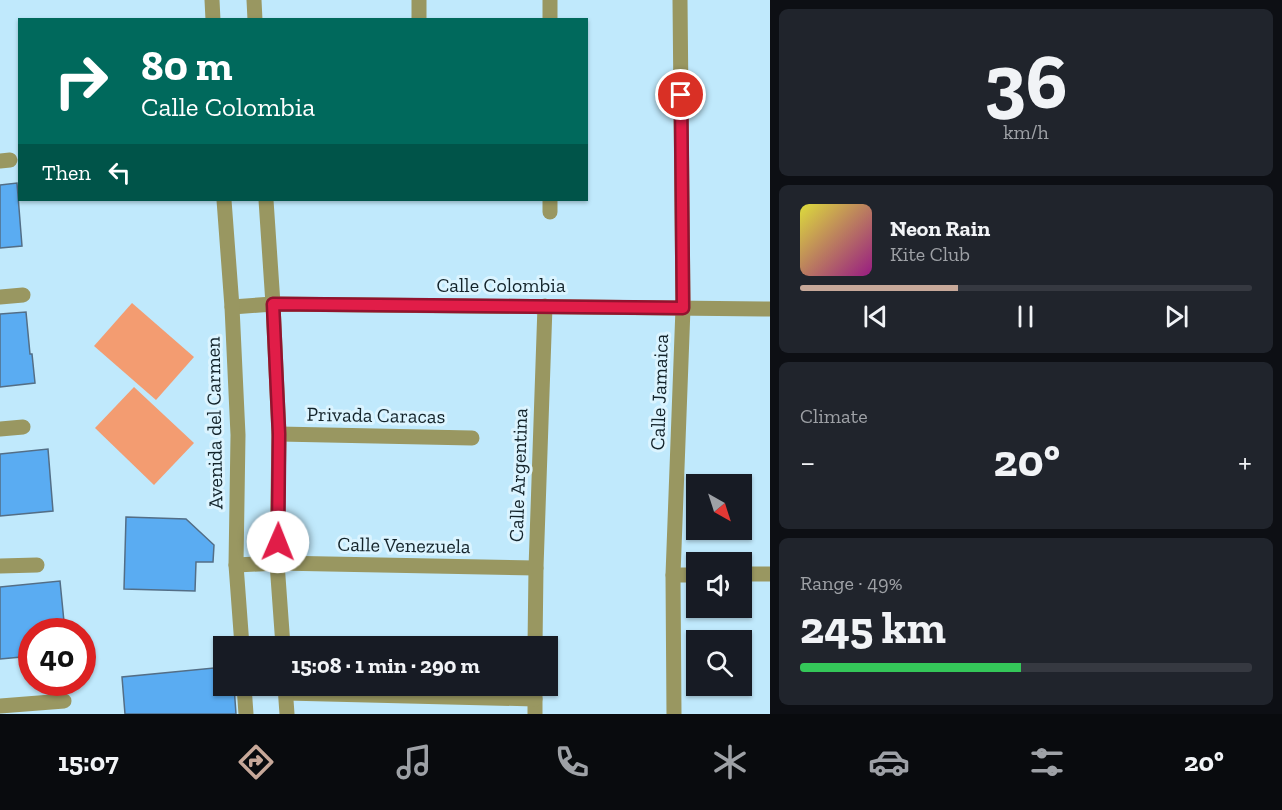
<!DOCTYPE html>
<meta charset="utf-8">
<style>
body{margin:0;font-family:"Zilla Slab",serif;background:#20242c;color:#f1f3f6;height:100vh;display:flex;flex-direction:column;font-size:22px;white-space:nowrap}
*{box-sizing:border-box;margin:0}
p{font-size:20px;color:#9ea1a6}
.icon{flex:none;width:33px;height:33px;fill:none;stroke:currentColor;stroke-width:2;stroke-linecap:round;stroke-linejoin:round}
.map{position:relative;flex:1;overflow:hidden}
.drawer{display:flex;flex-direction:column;gap:9px;padding:9px;background:#0d0f14;width:512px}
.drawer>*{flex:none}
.banner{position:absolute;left:18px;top:18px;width:570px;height:183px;border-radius:0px;box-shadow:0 2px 4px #0004;background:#00695c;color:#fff;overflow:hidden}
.needle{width:39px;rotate:141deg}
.fabs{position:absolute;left:686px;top:474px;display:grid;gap:12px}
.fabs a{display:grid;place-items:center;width:66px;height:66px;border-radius:0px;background:#171b24;box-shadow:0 2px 4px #0004;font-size:30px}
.speed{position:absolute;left:18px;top:618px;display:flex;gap:12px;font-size:30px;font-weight:700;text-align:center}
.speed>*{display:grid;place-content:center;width:78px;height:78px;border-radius:50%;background:#171b24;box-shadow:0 2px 4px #0004;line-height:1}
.speed .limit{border:9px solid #d22;background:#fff;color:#111}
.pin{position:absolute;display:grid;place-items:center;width:51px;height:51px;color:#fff;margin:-26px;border:3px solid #fff;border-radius:50%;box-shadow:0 2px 6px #0007}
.me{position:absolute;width:66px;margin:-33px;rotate:1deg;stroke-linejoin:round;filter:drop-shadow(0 0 4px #0008)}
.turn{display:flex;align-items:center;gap:21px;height:126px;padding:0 24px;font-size:27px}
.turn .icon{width:78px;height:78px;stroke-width:2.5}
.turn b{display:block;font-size:42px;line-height:51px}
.then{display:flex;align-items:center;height:57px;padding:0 24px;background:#0003;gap:12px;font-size:22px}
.big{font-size:45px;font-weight:800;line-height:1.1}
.drawer .tile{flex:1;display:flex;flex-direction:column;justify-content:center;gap:9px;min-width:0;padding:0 21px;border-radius:9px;background:#20242c}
.drawer .dial{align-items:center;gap:0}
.dial b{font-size:78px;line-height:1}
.song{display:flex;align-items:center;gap:18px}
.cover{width:72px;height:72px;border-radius:9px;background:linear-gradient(135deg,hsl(60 70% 55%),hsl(310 70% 35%))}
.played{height:6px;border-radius:3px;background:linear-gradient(90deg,#c7a899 35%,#363941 35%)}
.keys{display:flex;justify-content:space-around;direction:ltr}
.heat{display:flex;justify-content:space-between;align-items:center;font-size:33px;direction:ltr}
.charge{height:9px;border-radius:4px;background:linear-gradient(90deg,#34c759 49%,#363941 0)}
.trip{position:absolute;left:213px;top:636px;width:345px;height:60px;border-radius:0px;background:#171b24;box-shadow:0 2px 4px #0004;font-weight:800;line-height:60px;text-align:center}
.tab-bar{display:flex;height:96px;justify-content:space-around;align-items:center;background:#090b0e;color:#9ea1a6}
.tab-bar .icon{width:42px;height:42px}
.tab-bar .active{color:#c7a899}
.tab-bar b{font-size:27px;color:#f1f3f6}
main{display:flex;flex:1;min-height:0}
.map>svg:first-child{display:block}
.green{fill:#f39c71}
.building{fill:#5aacf2;stroke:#536e86;stroke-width:1.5}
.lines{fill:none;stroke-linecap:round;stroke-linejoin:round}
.minor{stroke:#999761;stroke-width:15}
.tertiary{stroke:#999761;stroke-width:15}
.route-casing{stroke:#92132f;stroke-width:15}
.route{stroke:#e11d48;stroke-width:10}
.labels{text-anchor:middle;stroke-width:6;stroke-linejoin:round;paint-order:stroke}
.street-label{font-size:20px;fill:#13232a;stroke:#dbf4ff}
</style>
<main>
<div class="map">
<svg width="771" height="714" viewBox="0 0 771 714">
<rect width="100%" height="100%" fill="#c0e9fc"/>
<g class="green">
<polygon points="132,303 194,357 156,400 94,346"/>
<polygon points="134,387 194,443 154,485 95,428"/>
</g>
<g class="building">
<polygon points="17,183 22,246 0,248 0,185"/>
<polygon points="26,312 30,354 32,354 35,383 0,387 0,314"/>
<polygon points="48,449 53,511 0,516 0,454"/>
<polygon points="126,517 186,519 214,545 213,562 196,562 195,591 124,589"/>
<polygon points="60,581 65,632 32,632 32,656 0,659 0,587"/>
<polygon points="224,667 224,686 234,686 236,714 125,714 122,677"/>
</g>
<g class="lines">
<g class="minor">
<polyline points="419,20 419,0"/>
<polyline points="550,20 550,0"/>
<polyline points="0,161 10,160"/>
<polyline points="550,212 550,200"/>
<polyline points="0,297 23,295"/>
<polyline points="232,307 273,304 771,309"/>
<polyline points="0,429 23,427"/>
<polyline points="279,434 472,438"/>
<polyline points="236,565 277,563 536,568"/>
<polyline points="0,566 37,565"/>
<polyline points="741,574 771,574"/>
<polyline points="673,575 696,575"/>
<polyline points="535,646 536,568 545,306"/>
<polyline points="535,686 535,714"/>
<polyline points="286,693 535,699"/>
<polyline points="0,706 64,701"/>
</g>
<g class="tertiary">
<polyline points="212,0 213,20"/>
<polyline points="254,0 255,20"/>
<polyline points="224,200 232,307 238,435 236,565 242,646"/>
<polyline points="266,200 273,304 279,434 277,563 283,646"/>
<polyline points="244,686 246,714"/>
<polyline points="285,686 287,714"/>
<polyline points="674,714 673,575 683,308 680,0"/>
</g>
</g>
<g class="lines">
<g class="route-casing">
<polyline id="route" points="278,542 279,434 273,304 683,308 681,95"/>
</g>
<use href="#route" class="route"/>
</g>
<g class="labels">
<g class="street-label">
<text x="501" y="292">Calle Colombia</text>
<text transform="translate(659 392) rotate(-88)" y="7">Calle Jamaica</text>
<text transform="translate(376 415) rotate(1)" y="7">Privada Caracas</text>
<text transform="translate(214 423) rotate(-91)" y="7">Avenida del Carmen</text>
<text transform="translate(518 475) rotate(-88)" y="7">Calle Argentina</text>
<text transform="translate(404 545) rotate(1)" y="7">Calle Venezuela</text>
</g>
</g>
</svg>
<div class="fabs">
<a><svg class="needle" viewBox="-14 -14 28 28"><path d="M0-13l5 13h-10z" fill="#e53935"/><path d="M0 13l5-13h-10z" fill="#9ea1a6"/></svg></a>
<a><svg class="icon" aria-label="sound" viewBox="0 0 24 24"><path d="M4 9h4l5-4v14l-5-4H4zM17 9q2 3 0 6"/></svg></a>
<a><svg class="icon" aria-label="search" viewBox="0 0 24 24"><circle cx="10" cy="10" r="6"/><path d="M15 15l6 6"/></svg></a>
</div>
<div class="speed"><div class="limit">40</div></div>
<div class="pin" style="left:681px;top:95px;background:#d93025"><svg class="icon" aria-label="arrive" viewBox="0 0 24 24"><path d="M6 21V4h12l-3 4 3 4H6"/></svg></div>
<svg class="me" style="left:278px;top:542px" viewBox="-20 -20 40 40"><circle r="19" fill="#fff"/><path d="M0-13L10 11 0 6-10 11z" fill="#e11d48"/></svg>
<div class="trip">15:08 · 1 min · 290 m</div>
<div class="banner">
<div class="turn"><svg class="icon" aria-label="right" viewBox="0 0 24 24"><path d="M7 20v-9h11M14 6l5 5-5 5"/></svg><div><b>80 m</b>Calle Colombia</div></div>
<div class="then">Then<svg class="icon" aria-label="left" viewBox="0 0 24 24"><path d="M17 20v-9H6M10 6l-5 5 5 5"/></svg></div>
</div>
</div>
<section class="drawer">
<div class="tile dial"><b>36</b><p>km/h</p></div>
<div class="tile">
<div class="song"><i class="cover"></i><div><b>Neon Rain</b><p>Kite Club</p></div></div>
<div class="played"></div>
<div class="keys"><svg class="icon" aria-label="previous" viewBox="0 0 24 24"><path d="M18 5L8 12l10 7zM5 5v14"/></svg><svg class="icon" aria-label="pause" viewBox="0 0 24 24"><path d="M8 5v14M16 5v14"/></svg><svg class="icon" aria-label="next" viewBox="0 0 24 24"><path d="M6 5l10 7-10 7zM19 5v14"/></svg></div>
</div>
<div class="tile"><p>Climate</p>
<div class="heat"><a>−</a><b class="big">20°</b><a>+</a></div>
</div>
<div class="tile"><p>Range · 49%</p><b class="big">245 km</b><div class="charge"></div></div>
</section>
</main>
<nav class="tab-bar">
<b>15:07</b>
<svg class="icon active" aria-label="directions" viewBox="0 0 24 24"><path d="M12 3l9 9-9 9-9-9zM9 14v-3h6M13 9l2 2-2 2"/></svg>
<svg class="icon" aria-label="music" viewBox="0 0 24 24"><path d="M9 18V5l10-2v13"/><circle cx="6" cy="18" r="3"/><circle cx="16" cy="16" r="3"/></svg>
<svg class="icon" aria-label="phone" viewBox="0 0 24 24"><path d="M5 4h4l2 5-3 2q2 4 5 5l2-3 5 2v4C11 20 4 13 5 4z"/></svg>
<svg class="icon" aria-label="climate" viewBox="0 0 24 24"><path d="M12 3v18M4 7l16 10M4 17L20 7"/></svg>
<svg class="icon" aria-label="car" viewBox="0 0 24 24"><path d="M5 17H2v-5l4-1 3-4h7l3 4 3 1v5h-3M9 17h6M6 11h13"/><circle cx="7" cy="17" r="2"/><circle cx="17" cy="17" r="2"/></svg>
<svg class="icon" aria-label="filters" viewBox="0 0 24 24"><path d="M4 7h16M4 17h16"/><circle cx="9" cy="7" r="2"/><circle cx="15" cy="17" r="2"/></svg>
<b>20°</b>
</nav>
